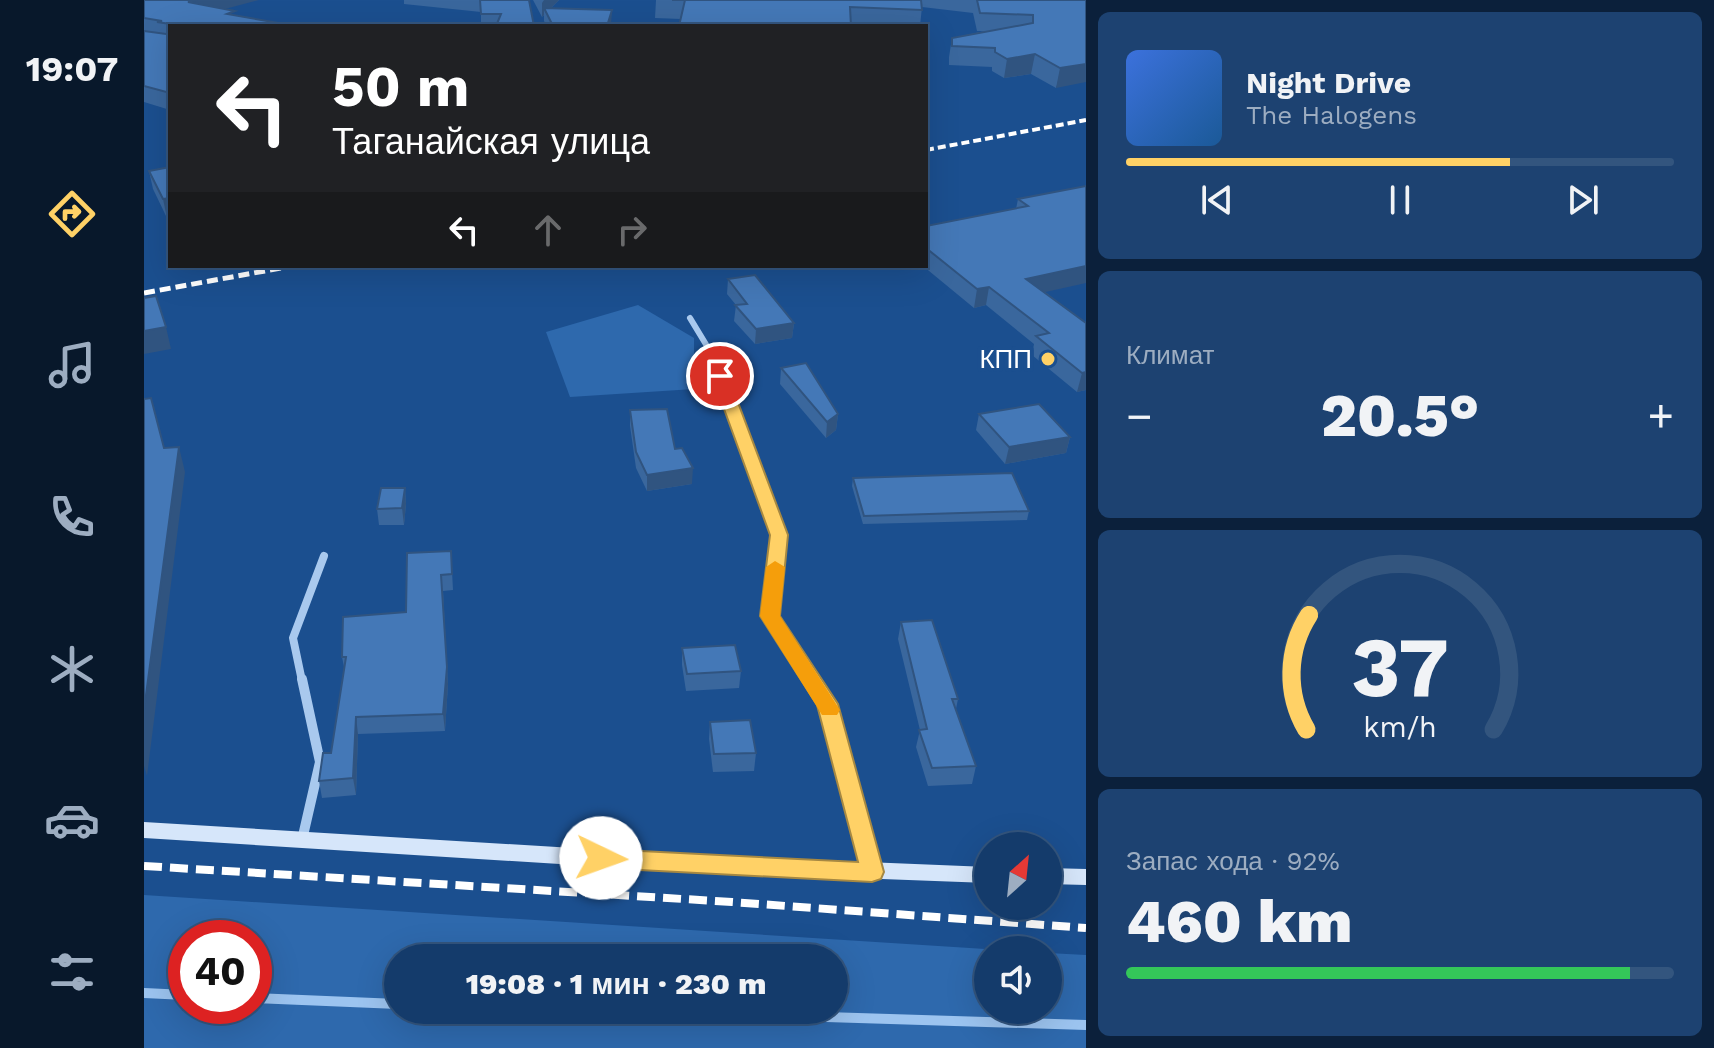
<!DOCTYPE html>
<html lang="ru">
<meta charset="utf-8">
<style>
body{margin:0;font-family:"Work Sans",sans-serif;background:#1d4271;color:#f1f3f6;height:100vh;display:flex;flex-direction:column;font-size:30px;white-space:nowrap}
*{box-sizing:border-box;margin:0}
p{font-size:26px;color:#9dadc1}
.icon{flex:none;width:44px;height:44px;fill:none;stroke:currentColor;stroke-width:2;stroke-linecap:round;stroke-linejoin:round}
.map{position:relative;flex:1;overflow:hidden}
.sheet{display:flex;flex-direction:column;gap:12px;padding:12px;background:#0b203b;width:628px}
.sheet>*{flex:none}
.top-card{position:absolute;left:24px;top:24px;width:760px;height:244px;border-radius:0px;box-shadow:0 8px 32px #0002,0 0 0 2px #33557e;background:#202124;color:#fff;overflow:hidden}
.needle{width:52px;rotate:27deg}
.controls{position:absolute;left:830px;top:832px;display:grid;gap:16px}
.controls a{display:grid;place-items:center;width:88px;height:88px;border-radius:50%;background:#143b6b;box-shadow:0 8px 32px #0002,0 0 0 2px #33557e;font-size:40px}
.speed{position:absolute;left:24px;top:920px;display:flex;gap:16px;font-size:40px;font-weight:700;text-align:center}
.speed>*{display:grid;place-content:center;width:104px;height:104px;border-radius:50%;background:#143b6b;box-shadow:0 8px 32px #0002,0 0 0 2px #33557e;line-height:1}
.speed .limit{border:12px solid #d22;background:#fff;color:#111}
.pin{position:absolute;display:grid;place-items:center;width:68px;height:68px;color:#fff;margin:-34px;border:4px solid #fff;border-radius:50%;box-shadow:0 2px 8px #0007}
.me{position:absolute;width:88px;margin:-44px;rotate:93deg;stroke-linejoin:round;filter:drop-shadow(0 0 6px #0008)}
.turn{display:flex;align-items:center;gap:28px;height:168px;padding:0 32px;font-size:36px}
.turn .icon{width:104px;height:104px;stroke-width:2.5}
.turn b{display:block;font-size:56px;line-height:68px}
.lanes{display:flex;align-items:center;height:76px;padding:0 32px;background:#0003;justify-content:center;gap:40px;direction:ltr}
.lanes .off{opacity:.35}
.big{font-size:60px;font-weight:800;line-height:1.1}
.sheet .widget{flex:1;display:flex;flex-direction:column;justify-content:center;gap:12px;min-width:0;padding:0 28px;border-radius:12px;background:#1d4271}
.sheet .dial{align-items:center;gap:0}
.dial svg{height:208px;overflow:visible;fill:none;stroke:#33557e;stroke-width:7;stroke-linecap:round;text-anchor:middle}
.dial text{fill:#f1f3f6;stroke:none}
.song{display:flex;align-items:center;gap:24px}
.cover{width:96px;height:96px;border-radius:12px;background:linear-gradient(135deg,hsl(220 70% 55%),hsl(210 70% 35%))}
.played{height:8px;border-radius:4px;background:linear-gradient(90deg,#ffd166 70%,#33557e 70%)}
.keys{display:flex;justify-content:space-around;direction:ltr}
.heat{display:flex;justify-content:space-between;align-items:center;font-size:44px;direction:ltr}
.charge{height:12px;border-radius:6px;background:linear-gradient(90deg,#34c759 92%,#33557e 0)}
.trip{position:absolute;left:240px;top:944px;width:464px;height:80px;border-radius:40px;background:#143b6b;box-shadow:0 8px 32px #0002,0 0 0 2px #33557e;font-weight:800;line-height:80px;text-align:center}
main{display:flex;flex:1;min-height:0}
.tab-bar{display:flex;flex-direction:column;width:144px;justify-content:space-around;align-items:center;background:#08182b;color:#9dadc1}
.tab-bar .icon{width:56px;height:56px}
.tab-bar .selected{color:#ffd166}
.tab-bar b{font-size:36px;color:#f1f3f6}
.map>svg:first-child{display:block}
.green{fill:#2e69ad;fill-rule:evenodd}
.lines{fill:none;stroke-linecap:round;stroke-linejoin:round}
.stream{stroke:#9cc4f0;stroke-width:10}
.street-far2{stroke:#a9c9ee;stroke-width:6}
.street-far1{stroke:#a9c9ee;stroke-width:8}
.street{stroke:#a9c9ee;stroke-width:10}
.secondary{fill:#d6e6fa;fill-rule:evenodd}
.rail-far2{stroke:#fff;stroke-width:4;stroke-dasharray:8 4;stroke-linecap:butt}
.rail-far1{stroke:#fff;stroke-width:5;stroke-dasharray:11 5;stroke-linecap:butt}
.rail{stroke:#fff;stroke-width:8;stroke-dasharray:18 8;stroke-linecap:butt}
.wall{fill:#3a679d}
.shaded-wall{fill:#305480}
.building{fill:#4478b7;stroke:#305480;stroke-width:2}
.route{fill:#ffd166;stroke:#a68842;stroke-width:2}
.slow{fill:#f59e0b}
.poi-dot{fill:#ffd166;stroke:#1b4f8f;stroke-width:3}
.labels{text-anchor:middle;stroke-width:8;stroke-linejoin:round;paint-order:stroke}
.poi-label{font-size:26px;fill:#fff;stroke:#1b4f8f;text-anchor:end}
</style>
<main>
<nav class="tab-bar">
<b>19:07</b>
<svg class="icon selected" aria-label="directions" viewBox="0 0 24 24"><path d="M12 3l9 9-9 9-9-9zM9 14v-3h6M13 9l2 2-2 2"/></svg>
<svg class="icon" aria-label="music" viewBox="0 0 24 24"><path d="M9 18V5l10-2v13"/><circle cx="6" cy="18" r="3"/><circle cx="16" cy="16" r="3"/></svg>
<svg class="icon" aria-label="phone" viewBox="0 0 24 24"><path d="M5 4h4l2 5-3 2q2 4 5 5l2-3 5 2v4C11 20 4 13 5 4z"/></svg>
<svg class="icon" aria-label="climate" viewBox="0 0 24 24"><path d="M12 3v18M4 7l16 10M4 17L20 7"/></svg>
<svg class="icon" aria-label="car" viewBox="0 0 24 24"><path d="M5 17H2v-5l4-1 3-4h7l3 4 3 1v5h-3M9 17h6M6 11h13"/><circle cx="7" cy="17" r="2"/><circle cx="17" cy="17" r="2"/></svg>
<svg class="icon" aria-label="filters" viewBox="0 0 24 24"><path d="M4 7h16M4 17h16"/><circle cx="9" cy="7" r="2"/><circle cx="15" cy="17" r="2"/></svg>
</nav>
<div class="map">
<svg width="942" height="1048" viewBox="0 0 942 1048">
<rect width="100%" height="100%" fill="#1b4f8f"/>
<g class="green">
<polygon points="494,305 550,338 550,389 426,397 402,332"/>
<path d="M 0,895 L 857,950 L 844,950 L 844,1010 L 904,1010 L 904,953 L 942,955 L 942,1048 L 0,1048 ZM 42,938 L 110,938 L 110,1006 L 42,1006 ZM 254,958 L 690,958 L 690,1010 L 254,1010 Z"/>
</g>
<g class="lines">
<g class="stream">
<polyline points="0,993 42,995"/>
<polyline points="110,998 254,1004"/>
<polyline points="451,1010 942,1025"/>
</g>
<polyline class="street-far2" points="546,318 569,356 584,396"/>
<g class="street-far1">
<polyline points="583,394 635,535 626,616 669,681"/>
<polyline points="158,681 149,638 180,556"/>
</g>
<g class="street">
<polyline points="668,679 684,704 728,871"/>
<polyline points="158,840 176,762 158,679"/>
</g>
<g class="secondary">
<polygon points="0,822 527,854 844,867 844,883 527,871 0,838"/>
<polygon points="904,868 942,869 942,885 904,884"/>
</g>
<polyline class="rail-far2" points="782,150 942,120"/>
<polyline class="rail-far1" points="0,293 148,266"/>
<polyline class="rail" points="0,866 588,902 942,928"/>
</g>
<g class="wall">
<polygon points="0,0 81,9 26,26 26,110 0,102"/>
<polygon points="260,0 385,0 390,26 337,26 337,12 260,4"/>
<polygon points="389,0 415,0 407,8 468,23 467,26 403,26 400,21 400,15 398,17"/>
<polygon points="512,0 942,0 912,88 887,74 860,78 848,71 848,67 805,65 805,57 808,38 841,31 833,31 829,13 778,7 776,26 722,26 511,18"/>
<polygon points="26,167 23,218 9,189 5,171"/>
<polygon points="942,186 901,292 942,323 942,390 933,392 888,355 890,344 842,305 830,308 779,266 782,266 782,226 872,209 874,199"/>
<polygon points="584,279 650,323 648,338 611,344 590,321 592,305 583,294"/>
<polygon points="637,368 694,414 692,430 682,438 636,384"/>
<polygon points="486,410 531,449 548,484 503,491 492,468 486,426"/>
<polygon points="835,414 926,437 922,453 861,464 832,430"/>
<polygon points="709,478 885,511 883,520 719,524 708,486"/>
<polygon points="261,488 262,504 260,525 235,525 233,509"/>
<polygon points="307,551 309,590 299,591 304,684 301,731 214,734 212,795 178,798 175,781 187,753 200,667 198,657 262,612"/>
<polygon points="757,622 814,699 812,709 832,766 828,784 784,786 772,747 776,730 754,639"/>
<polygon points="538,648 597,671 595,688 542,691 538,665"/>
<polygon points="566,722 612,753 610,771 569,772 565,739"/>
</g>
<g class="shaded-wall">
<polygon points="53,0 115,0 47,18 44,2"/>
<polygon points="400,0 415,0 402,13 400,8 400,15 398,17 398,3"/>
<polygon points="468,10 467,26 463,26"/>
<polygon points="891,54 887,74 860,78 863,59"/>
<polygon points="942,64 942,82 912,88 916,68"/>
<polygon points="26,198 26,218 23,218 19,199"/>
<polygon points="942,266 942,283 879,297 882,279"/>
<polygon points="845,287 842,305 830,308 833,289"/>
<polygon points="650,323 648,338 611,344 612,329"/>
<polygon points="22,327 27,349 0,354 0,331"/>
<polygon points="942,372 942,390 933,392 938,373"/>
<polygon points="694,414 692,430 682,438 683,422"/>
<polygon points="926,437 922,453 861,464 865,447"/>
<polygon points="35,447 41,472 3,776 0,766 0,710"/>
<polygon points="549,468 548,484 503,491 503,475"/>
<polygon points="261,488 262,504 260,525 258,508"/>
<polygon points="297,575 304,684 301,731 299,714"/>
<polygon points="212,717 214,734 212,795 209,778"/>
</g>
<g class="building">
<polygon points="0,0 53,0 44,2 91,11 83,14 152,26 27,26 26,24 13,22 18,21 0,18"/>
<polygon points="336,0 385,0 390,26 352,26 357,14 337,14"/>
<polygon points="528,0 777,0 778,10 706,7 707,26 535,26 541,0"/>
<polygon points="833,0 942,0 942,64 916,68 891,54 863,59 851,52 851,48 808,46 808,38 889,23 889,15 836,13"/>
<polygon points="400,8 468,10 463,26 409,26"/>
<polygon points="0,31 22,34 26,31 26,93 0,86"/>
<polygon points="26,167 26,198 19,199 5,171"/>
<polygon points="942,186 942,266 882,279 942,323 942,372 938,373 892,336 905,333 845,287 833,289 782,248 782,226 884,206 874,199"/>
<polygon points="611,275 650,323 612,329 591,305 603,304 584,279"/>
<polygon points="12,296 22,327 0,331 0,298"/>
<polygon points="662,363 694,414 683,422 637,368"/>
<polygon points="7,398 20,448 35,447 0,710 0,399"/>
<polygon points="895,404 926,437 865,447 835,414"/>
<polygon points="523,409 531,449 538,448 549,468 503,475 492,452 486,410"/>
<polygon points="868,473 885,511 720,516 709,478"/>
<polygon points="237,488 261,488 258,508 233,509"/>
<polygon points="307,551 308,574 297,575 303,667 299,714 212,717 209,778 175,781 179,753 187,753 202,657 198,657 199,617 262,612 263,553"/>
<polygon points="788,620 814,699 808,699 832,766 788,768 775,730 783,729 757,622"/>
<polygon points="591,645 597,671 543,674 538,648"/>
<polygon points="606,720 612,753 570,754 566,722"/>
</g>
<polygon class="route" points="576,371 584,376 644,535 636,616 694,704 740,872 737,879 728,882 457,868 449,865 445,858 449,852 457,849 714,862 673,705 616,616 626,535 568,376"/>
<polygon class="slow" points="631,561 641,567 636,616 696,710 693,715 678,715 616,616 622,567"/>
<circle class="poi-dot" cx="904" cy="359" r="8"/>
<g class="labels">
<g class="poi-label">
<text x="888" y="368">КПП</text>
</g>
</g>
</svg>
<div class="controls">
<a><svg class="needle" viewBox="-14 -14 28 28"><path d="M0-13l5 13h-10z" fill="#e53935"/><path d="M0 13l5-13h-10z" fill="#9dadc1"/></svg></a>
<a><svg class="icon" aria-label="sound" viewBox="0 0 24 24"><path d="M4 9h4l5-4v14l-5-4H4zM17 9q2 3 0 6"/></svg></a>
</div>
<div class="speed"><div class="limit">40</div></div>
<div class="pin" style="left:576px;top:376px;background:#d93025"><svg class="icon" aria-label="arrive" viewBox="0 0 24 24"><path d="M6 21V4h12l-3 4 3 4H6"/></svg></div>
<svg class="me" style="left:457px;top:858px" viewBox="-20 -20 40 40"><circle r="19" fill="#fff"/><path d="M0-13L10 11 0 6-10 11z" fill="#ffd166"/></svg>
<div class="trip">19:08 · 1 мин · 230 m</div>
<div class="top-card">
<div class="turn"><svg class="icon" aria-label="left" viewBox="0 0 24 24"><path d="M17 20v-9H6M10 6l-5 5 5 5"/></svg><div><b>50 m</b>Таганайская улица</div></div>
<div class="lanes"><svg class="icon" aria-label="left" viewBox="0 0 24 24"><path d="M17 20v-9H6M10 6l-5 5 5 5"/></svg><svg class="icon off" aria-label="ahead" viewBox="0 0 24 24"><path d="M12 20V5M6 11l6-6 6 6"/></svg><svg class="icon off" aria-label="right" viewBox="0 0 24 24"><path d="M7 20v-9h11M14 6l5 5-5 5"/></svg></div>
</div>
</div>
<section class="sheet">
<div class="widget">
<div class="song"><i class="cover"></i><div><b>Night Drive</b><p>The Halogens</p></div></div>
<div class="played"></div>
<div class="keys"><svg class="icon" aria-label="previous" viewBox="0 0 24 24"><path d="M18 5L8 12l10 7zM5 5v14"/></svg><svg class="icon" aria-label="pause" viewBox="0 0 24 24"><path d="M8 5v14M16 5v14"/></svg><svg class="icon" aria-label="next" viewBox="0 0 24 24"><path d="M6 5l10 7-10 7zM19 5v14"/></svg></div>
</div>
<div class="widget"><p>Климат</p>
<div class="heat"><a>−</a><b class="big">20.5°</b><a>+</a></div>
</div>
<div class="widget dial"><svg viewBox="0 0 100 80">
<path d="M14 69A42 42 0 1 1 86 69"/>
<path d="M14 69A42 42 0 0 1 15 25" stroke="#ffd166"/>
<text x="50" y="56" font-size="32" font-weight="700">37</text>
<text x="50" y="72" font-size="11">km/h</text>
</svg></div>
<div class="widget"><p>Запас хода · 92%</p><b class="big">460 km</b><div class="charge"></div></div>
</section>
</main>
